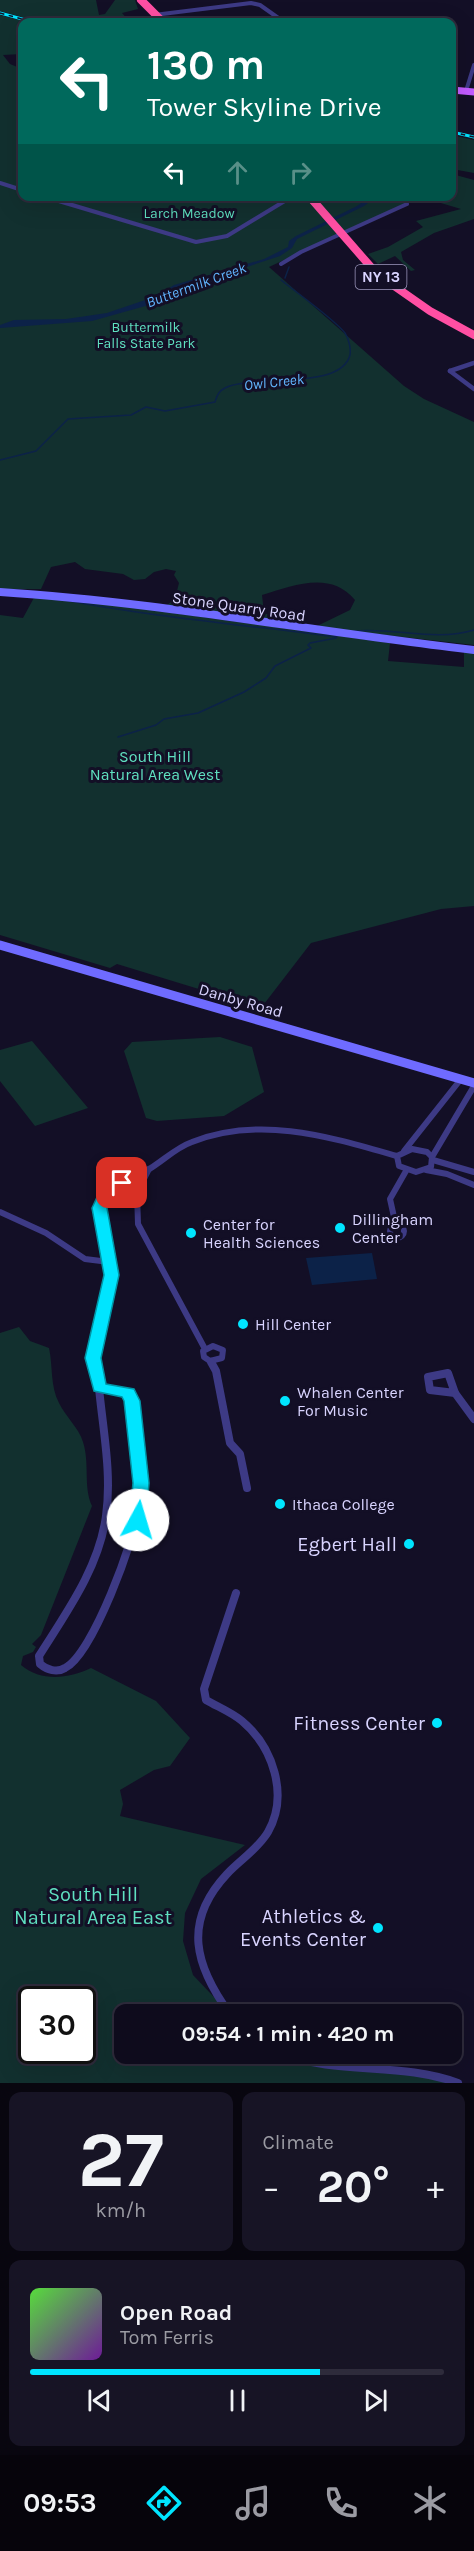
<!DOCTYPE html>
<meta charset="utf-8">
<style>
body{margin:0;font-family:Karla,sans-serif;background:#171425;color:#f1f3f6;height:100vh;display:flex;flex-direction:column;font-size:22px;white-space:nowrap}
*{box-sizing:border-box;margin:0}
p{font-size:20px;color:#9b9ba3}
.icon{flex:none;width:33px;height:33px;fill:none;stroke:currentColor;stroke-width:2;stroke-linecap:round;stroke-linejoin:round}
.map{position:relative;height:2083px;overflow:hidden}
.side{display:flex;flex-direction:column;gap:9px;padding:9px;background:#08060f;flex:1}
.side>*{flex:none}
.hud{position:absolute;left:18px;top:18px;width:438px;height:183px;border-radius:12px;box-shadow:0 6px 24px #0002,0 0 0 2px #2e2b3b;background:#00695c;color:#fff;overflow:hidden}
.speed{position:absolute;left:18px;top:1986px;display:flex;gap:12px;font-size:30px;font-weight:700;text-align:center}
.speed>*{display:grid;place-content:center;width:78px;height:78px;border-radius:50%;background:#0e0b1c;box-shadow:0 6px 24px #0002,0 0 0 2px #2e2b3b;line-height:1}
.speed .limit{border:3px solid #111;border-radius:9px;background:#fff;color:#111}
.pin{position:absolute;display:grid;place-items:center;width:51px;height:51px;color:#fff;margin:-26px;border-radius:12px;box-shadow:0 3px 9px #0006}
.me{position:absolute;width:66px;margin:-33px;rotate:6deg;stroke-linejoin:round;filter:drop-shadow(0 0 4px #0008)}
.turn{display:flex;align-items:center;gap:21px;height:126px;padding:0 30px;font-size:27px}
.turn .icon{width:78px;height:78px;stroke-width:2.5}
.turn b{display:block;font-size:42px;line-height:51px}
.lanes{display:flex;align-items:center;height:57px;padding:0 30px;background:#0003;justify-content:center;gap:30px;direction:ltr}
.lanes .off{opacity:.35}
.big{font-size:45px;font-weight:700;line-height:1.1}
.side .card{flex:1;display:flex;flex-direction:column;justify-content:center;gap:9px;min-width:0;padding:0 21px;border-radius:12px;background:#171425}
.side .dial{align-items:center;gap:0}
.dial b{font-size:78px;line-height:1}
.song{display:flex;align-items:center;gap:18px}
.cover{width:72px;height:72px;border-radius:9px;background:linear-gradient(135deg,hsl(110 70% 55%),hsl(280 70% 35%))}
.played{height:6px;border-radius:3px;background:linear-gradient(90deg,#00e5ff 70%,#2e2b3b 70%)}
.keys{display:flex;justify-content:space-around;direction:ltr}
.heat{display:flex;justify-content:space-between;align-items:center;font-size:33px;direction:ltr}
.side .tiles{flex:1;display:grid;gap:9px;grid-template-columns:1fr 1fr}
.card:last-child{grid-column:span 2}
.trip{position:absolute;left:114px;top:2004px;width:348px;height:60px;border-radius:12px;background:#0e0b1c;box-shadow:0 6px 24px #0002,0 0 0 2px #2e2b3b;font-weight:700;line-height:60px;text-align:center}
.dock{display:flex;height:96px;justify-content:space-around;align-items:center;background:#06040b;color:#9b9ba3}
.dock .icon{width:42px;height:42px}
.dock .on{color:#00e5ff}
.dock b{font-size:27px;color:#f1f3f6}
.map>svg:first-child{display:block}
.green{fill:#12302f;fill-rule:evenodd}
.water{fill:#0c2248}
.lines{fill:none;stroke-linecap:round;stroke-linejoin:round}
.stream{stroke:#0c2248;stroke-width:1.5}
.street-far3{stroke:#3d3a85;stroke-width:4}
.street-far2{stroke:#3d3a85;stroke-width:4.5}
.street-far1{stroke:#3d3a85;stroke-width:6}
.street{stroke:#3d3a85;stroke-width:8}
.secondary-far1{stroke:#6f6bff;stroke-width:8}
.secondary{stroke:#6f6bff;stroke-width:9}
.primary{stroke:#c25bff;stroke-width:7}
.highway{stroke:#ff4fa3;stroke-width:8}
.rail-casing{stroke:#00e5ff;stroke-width:3}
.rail{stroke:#130f26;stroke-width:1.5;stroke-dasharray:4.5;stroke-linecap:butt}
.route{fill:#00e5ff;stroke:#0095a6;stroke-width:1.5}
.poi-dot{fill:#00e5ff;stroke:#130f26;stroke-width:2}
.labels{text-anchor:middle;stroke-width:6;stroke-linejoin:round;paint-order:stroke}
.far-park-label{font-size:14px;fill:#5fe0c0;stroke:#130f26}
.shield{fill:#130f26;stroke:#9e99be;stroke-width:1.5}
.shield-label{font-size:15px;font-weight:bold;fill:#d9d4ff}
.far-water-label{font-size:15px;font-style:italic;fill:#62b6ff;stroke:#130f26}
.street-label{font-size:16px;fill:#d9d4ff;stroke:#130f26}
.park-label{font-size:16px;fill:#5fe0c0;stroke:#130f26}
.poi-label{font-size:16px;fill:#d9d4ff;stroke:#130f26;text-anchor:start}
.near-poi-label{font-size:20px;fill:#d9d4ff;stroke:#130f26;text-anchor:end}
.near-park-label{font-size:20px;fill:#5fe0c0;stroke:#130f26}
</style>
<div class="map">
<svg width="474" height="2083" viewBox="0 0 474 2083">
<rect width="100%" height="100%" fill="#130f26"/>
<g class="green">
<polygon points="0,0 96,0 99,15 105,14 115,0 135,0 138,9 122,13 128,20 146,18 150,22 40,22 0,11"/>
<path d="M 0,15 L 27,22 L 22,22 L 22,54 L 3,55 L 10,64 L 22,69 L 22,196 L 452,196 L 452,174 L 474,180 L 474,219 L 434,233 L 401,252 L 403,260 L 415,270 L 411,271 L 395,256 L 378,264 L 368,254 L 388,247 L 423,227 L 416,221 L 461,209 L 434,201 L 406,203 L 269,267 L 404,386 L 424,399 L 474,422 L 474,645 L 315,627 L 350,610 L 355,600 C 330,570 293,586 262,595 L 264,613 L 297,624 L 167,605 L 175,599 L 179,583 L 174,575 L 176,571 L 166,569 L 154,572 L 145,579 L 134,580 L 123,574 L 85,569 L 75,562 L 51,567 L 41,589 L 0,589 Z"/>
<polygon points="452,135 474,140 474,173 452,169"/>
<polygon points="36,594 390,643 388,661 464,667 464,651 474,651 474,906 441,909 311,943 261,1008 117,964 110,968 0,935 0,615 23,618"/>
<polygon points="220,1037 252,1047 264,1092 224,1116 157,1121 146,1118 124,1051 132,1042"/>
<polygon points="32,1041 88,1108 35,1126 0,1081 0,1050"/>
<path d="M 19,1327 L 30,1341 L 49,1348 C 53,1366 50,1386 59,1403 C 65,1416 79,1428 83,1442 C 90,1464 83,1486 92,1506 L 41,1635 L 32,1644 L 36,1647 L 33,1652 L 23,1656 L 21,1665 C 41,1682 68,1679 91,1668 L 156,1701 L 190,1738 L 170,1766 L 154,1770 L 120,1790 L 123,1804 L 120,1816 L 245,1845 L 201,1879 L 185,1913 L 183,1941 L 193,1975 L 230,2014 L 124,2014 L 124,2054 L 282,2054 L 289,2057 L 439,2074 L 453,2083 L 0,2083 L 0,1333 ZM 32,2000 L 82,2000 L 82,2050 L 32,2050 Z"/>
</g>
<g class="water">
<polygon points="370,197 376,197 364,206 297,239 292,248 280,256 213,278 212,284 203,289 190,289 149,305 92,321 0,328 0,325 14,320 66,319 107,313 154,297 174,285 264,259 288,247 289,241 296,236 357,206"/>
<polygon points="372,1253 377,1279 312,1285 306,1258"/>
</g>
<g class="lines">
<g class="stream">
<polyline points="285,278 289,267"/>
<path d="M 0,460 L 36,451 L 68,419 L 131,415 L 146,407 L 165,411 L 215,402 C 217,395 219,391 225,388 C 253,374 341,391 350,355 C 351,349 349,339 345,333 C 334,319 297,293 281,280"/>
<path d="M 64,600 C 154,617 246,625 337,637"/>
<path d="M 354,631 C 394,627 435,642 474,630"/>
<polyline points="118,737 156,725 164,719 198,713 244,692 266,678 275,666 311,648 308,645 310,643 336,638"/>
</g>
<g class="street-far3">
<polyline points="154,15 251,3 260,5 284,22"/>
<polyline points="466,91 474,65"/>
<polyline points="0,183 22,190"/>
<polyline points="42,196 196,242 227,236 288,199 298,196"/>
<polyline points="281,264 301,252 407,204"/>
</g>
<g class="street-far2">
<polyline points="450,371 474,389"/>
<polyline points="450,371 474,363"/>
</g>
<g class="street-far1">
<polygon points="412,1149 427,1152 432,1157 431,1167 416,1172 399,1166 397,1156"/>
<polyline points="404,1151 461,1079"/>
<polyline points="432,1157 474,1086"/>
<polyline points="433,1160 474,1172"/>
<polyline points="149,1169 137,1193 138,1224 205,1349"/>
<polyline points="426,1170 447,1174 474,1185"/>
<polyline points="0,1212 46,1233 85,1259 109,1262"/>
<circle cx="397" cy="1231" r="7"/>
<polyline points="396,1226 390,1199 406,1171"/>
<polygon points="213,1346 223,1350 222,1358 210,1361 204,1357 203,1351"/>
<polyline points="210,1361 212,1364"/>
<path d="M 94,1364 L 93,1358 C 98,1336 112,1294 111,1273 C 110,1254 97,1223 101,1206 C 105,1186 131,1179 146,1171 C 162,1162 175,1148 192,1142 C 260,1115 330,1137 397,1156"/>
</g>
<g class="street">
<polyline points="94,1362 99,1388"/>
<polyline points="211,1362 216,1371 230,1443 240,1454 247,1488"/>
<polygon points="448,1373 455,1393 430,1390 428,1377"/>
<path d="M 99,1388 L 128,1393 L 132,1401 C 137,1436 144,1471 139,1507 C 135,1538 93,1654 65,1668 C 57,1673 47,1670 40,1664 L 39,1656 C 66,1613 99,1568 106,1516 C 112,1474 103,1430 99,1388 Z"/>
<polyline points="455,1393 474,1419"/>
<path d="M 230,2014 C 195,1966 182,1922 227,1874 C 240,1860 258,1849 268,1832 C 289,1795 273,1747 242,1721 C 231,1712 218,1707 206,1700 L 204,1689 L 236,1593"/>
<path d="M 282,2054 C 339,2075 401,2062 458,2083"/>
</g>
<path class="secondary-far1" d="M 0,592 C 159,602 316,632 474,650"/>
<polyline class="secondary" points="0,945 474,1083"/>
<polyline class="primary" points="452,90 474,92"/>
<g class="highway">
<polyline points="141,0 163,22"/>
<polyline points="309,196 377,274 430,311 474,335"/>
</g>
<g class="rail-casing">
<g id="rail">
<polyline points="0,13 33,22"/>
<polyline points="452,132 474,137"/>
</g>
</g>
<use href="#rail" class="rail"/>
</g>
<polygon class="route" points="122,1179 129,1183 110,1200 107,1208 119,1275 101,1358 106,1384 134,1389 140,1401 149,1483 146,1520 138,1525 129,1520 133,1483 124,1401 122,1397 94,1391 85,1358 104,1275 92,1208 98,1195"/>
<g class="poi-dot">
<circle cx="340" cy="1228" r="6"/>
<circle cx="191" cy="1233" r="6"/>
<circle cx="243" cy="1324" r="6"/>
<circle cx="285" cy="1401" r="6"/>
<circle cx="280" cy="1504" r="6"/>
<circle cx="409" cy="1544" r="6"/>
<circle cx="437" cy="1723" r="6"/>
<circle cx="378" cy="1928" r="6"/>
</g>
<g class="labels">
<g class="far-park-label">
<text x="189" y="218">Larch Meadow</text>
<text x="146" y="332">Buttermilk<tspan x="146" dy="16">Falls State Park</tspan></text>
</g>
<rect class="shield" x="355.5" y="265" width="51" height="24" rx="4.5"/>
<g class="shield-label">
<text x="381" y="282">NY 13</text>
</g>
<g class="far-water-label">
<text transform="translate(196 285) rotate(-20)" y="5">Buttermilk Creek</text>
<text transform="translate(274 382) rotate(-6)" y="5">Owl Creek</text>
</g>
<g class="street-label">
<text transform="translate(239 606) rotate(8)" y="6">Stone Quarry Road</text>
<text transform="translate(241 1000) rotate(16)" y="6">Danby Road</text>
</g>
<g class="park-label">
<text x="155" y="762">South Hill<tspan x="155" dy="18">Natural Area West</tspan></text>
</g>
<g class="poi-label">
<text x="352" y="1225">Dillingham<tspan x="352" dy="18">Center</tspan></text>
<text x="203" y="1230">Center for<tspan x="203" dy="18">Health Sciences</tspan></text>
<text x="255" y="1330">Hill Center</text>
<text x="297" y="1398">Whalen Center<tspan x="297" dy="18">For Music</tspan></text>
<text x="292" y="1510">Ithaca College</text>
</g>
<g class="near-poi-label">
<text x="397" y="1551">Egbert Hall</text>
<text x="425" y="1730">Fitness Center</text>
<text x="366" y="1923">Athletics &amp;<tspan x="366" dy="23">Events Center</tspan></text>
</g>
<g class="near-park-label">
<text x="93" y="1901">South Hill<tspan x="93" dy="23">Natural Area East</tspan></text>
</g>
</g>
</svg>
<div class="speed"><div class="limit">30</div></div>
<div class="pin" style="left:122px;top:1183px;background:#d93025"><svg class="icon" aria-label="arrive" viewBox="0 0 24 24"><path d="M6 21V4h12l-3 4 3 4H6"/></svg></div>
<svg class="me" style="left:138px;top:1520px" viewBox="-20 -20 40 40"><circle r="19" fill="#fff"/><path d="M0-13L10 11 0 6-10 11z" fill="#00e5ff"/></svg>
<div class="trip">09:54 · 1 min · 420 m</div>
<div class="hud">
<div class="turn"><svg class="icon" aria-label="left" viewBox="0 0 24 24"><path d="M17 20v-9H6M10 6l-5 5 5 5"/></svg><div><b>130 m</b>Tower Skyline Drive</div></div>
<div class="lanes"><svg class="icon" aria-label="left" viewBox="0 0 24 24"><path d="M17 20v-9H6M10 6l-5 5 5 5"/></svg><svg class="icon off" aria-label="ahead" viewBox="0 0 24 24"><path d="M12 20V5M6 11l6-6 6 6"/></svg><svg class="icon off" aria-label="right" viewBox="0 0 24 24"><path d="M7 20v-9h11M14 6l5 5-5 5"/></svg></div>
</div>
</div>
<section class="side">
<div class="tiles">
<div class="card dial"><b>27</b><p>km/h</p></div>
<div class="card"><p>Climate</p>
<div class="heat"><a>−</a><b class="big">20°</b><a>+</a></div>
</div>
<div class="card">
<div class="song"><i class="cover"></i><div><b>Open Road</b><p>Tom Ferris</p></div></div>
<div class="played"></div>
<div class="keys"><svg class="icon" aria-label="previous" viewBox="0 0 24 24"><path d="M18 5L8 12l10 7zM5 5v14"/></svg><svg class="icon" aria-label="pause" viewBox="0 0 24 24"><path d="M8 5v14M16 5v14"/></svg><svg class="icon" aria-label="next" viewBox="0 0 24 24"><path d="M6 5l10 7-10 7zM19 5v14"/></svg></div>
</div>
</div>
</section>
<nav class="dock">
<b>09:53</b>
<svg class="icon on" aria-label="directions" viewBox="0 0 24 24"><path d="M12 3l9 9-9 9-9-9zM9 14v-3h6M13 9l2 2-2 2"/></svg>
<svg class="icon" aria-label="music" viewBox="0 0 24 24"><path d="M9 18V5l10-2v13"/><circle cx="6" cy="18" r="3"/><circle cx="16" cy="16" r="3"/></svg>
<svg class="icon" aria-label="phone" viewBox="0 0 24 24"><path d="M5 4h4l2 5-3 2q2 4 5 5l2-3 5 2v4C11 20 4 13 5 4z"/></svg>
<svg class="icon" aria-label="climate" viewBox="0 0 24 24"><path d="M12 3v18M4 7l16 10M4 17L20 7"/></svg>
</nav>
